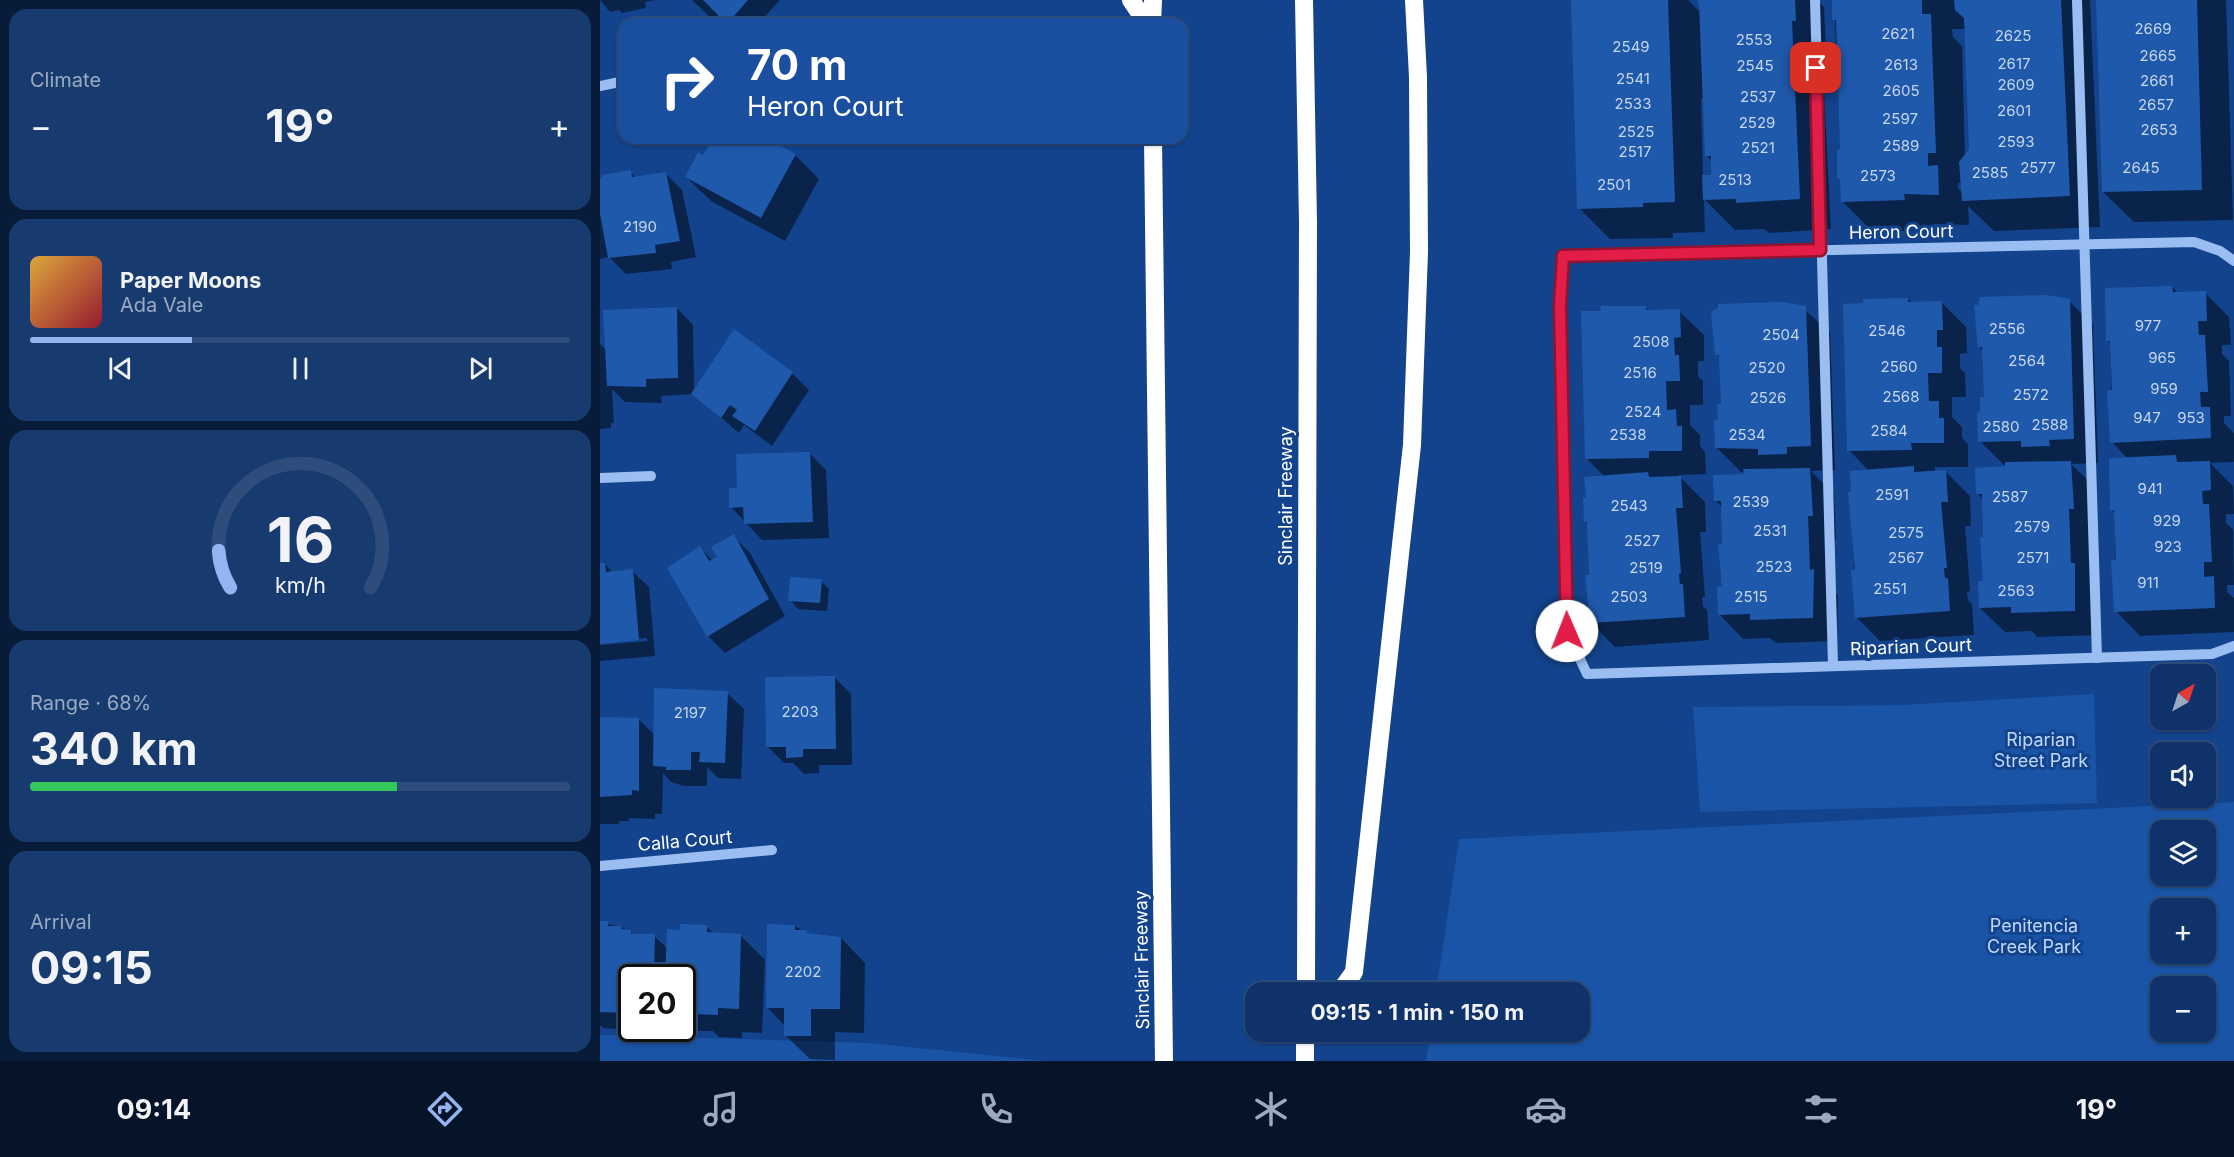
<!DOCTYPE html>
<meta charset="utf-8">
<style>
body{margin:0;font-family:Inter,sans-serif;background:#173a6f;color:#f1f3f6;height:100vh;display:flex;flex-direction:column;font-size:22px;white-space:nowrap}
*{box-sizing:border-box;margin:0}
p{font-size:20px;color:#9baac0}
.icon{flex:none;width:33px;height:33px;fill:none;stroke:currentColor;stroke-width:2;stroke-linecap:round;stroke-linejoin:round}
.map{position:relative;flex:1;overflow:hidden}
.sheet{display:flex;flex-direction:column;gap:9px;padding:9px;background:#081c3a;width:600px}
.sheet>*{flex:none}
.guide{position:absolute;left:18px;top:18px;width:570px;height:126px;border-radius:18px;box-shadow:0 2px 4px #0004,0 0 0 2px #2e4d7d;background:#1a4fa0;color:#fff;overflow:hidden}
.needle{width:39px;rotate:39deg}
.fabs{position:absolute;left:1550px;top:664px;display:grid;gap:12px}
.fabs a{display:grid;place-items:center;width:66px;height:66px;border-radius:12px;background:#0e3269;box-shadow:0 2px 4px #0004,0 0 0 2px #2e4d7d;font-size:30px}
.speed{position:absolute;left:18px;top:964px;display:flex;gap:12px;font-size:30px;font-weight:700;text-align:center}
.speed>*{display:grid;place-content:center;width:78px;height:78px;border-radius:50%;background:#0e3269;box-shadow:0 2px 4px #0004,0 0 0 2px #2e4d7d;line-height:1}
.speed .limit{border:3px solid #111;border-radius:9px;background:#fff;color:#111}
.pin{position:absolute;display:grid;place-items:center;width:51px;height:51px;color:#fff;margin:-26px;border-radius:12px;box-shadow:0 3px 9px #0006}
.me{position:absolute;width:66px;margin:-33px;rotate:359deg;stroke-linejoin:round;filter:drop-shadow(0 0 4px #0008)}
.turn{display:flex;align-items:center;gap:21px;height:126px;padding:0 30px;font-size:27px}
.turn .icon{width:78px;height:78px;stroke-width:2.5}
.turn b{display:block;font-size:42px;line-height:51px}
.big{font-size:45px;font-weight:700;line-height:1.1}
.sheet .tile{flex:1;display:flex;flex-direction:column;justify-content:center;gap:9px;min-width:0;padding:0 21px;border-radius:18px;background:#173a6f}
.sheet .dial{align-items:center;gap:0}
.dial svg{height:156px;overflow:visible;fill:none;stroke:#2e4d7d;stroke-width:7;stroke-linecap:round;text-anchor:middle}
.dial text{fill:#f1f3f6;stroke:none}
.song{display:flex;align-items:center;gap:18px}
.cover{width:72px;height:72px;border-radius:9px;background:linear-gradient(135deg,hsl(40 70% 55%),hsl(350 70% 35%))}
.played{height:6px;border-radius:3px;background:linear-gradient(90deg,#95b2f1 30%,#2e4d7d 30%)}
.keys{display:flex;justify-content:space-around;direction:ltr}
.heat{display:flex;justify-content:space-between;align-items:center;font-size:33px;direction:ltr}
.charge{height:9px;border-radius:4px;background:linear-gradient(90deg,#34c759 68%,#2e4d7d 0)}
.trip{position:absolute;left:645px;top:982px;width:345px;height:60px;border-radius:18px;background:#0e3269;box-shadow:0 2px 4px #0004,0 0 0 2px #2e4d7d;font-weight:700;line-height:60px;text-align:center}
.dock{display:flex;height:96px;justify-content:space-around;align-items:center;background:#06142a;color:#9baac0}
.dock .icon{width:42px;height:42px}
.dock .on{color:#95b2f1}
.dock b{font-size:27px;color:#f1f3f6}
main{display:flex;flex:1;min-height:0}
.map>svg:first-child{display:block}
.green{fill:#1954a7;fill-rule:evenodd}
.shadow{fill:#0007;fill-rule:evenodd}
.building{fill:#1f59ac}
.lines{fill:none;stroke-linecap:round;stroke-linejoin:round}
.minor{stroke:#9abef1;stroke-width:10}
.highway{stroke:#fff;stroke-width:18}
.route-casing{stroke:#92132f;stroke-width:15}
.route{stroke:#e11d48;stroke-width:10}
.labels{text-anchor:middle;stroke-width:6;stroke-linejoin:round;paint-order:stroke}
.number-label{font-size:15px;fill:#c7d6ea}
.street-label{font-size:18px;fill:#fff;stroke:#12438c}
.park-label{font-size:18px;fill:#c1dafc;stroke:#12438c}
</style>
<main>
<section class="sheet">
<div class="tile"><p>Climate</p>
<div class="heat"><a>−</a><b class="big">19°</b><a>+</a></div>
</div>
<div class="tile">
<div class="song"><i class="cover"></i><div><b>Paper Moons</b><p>Ada Vale</p></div></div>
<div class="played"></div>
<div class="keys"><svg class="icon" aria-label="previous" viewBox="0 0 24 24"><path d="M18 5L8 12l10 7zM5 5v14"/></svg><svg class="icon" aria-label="pause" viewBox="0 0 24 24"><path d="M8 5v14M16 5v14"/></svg><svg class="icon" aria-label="next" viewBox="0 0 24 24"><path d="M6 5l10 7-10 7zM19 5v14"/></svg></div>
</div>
<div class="tile dial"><svg viewBox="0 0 100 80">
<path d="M14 69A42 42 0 1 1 86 69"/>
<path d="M14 69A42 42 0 0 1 8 50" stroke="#95b2f1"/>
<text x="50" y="56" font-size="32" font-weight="700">16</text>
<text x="50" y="72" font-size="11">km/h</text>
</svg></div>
<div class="tile"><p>Range · 68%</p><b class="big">340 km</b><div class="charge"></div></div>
<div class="tile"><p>Arrival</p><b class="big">09:15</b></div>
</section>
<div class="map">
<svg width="1634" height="1061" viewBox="0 0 1634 1061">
<rect width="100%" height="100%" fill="#12438c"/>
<g class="green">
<polygon points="1494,694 1497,803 1100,812 1093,707 1300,705"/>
<path d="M 1634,802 L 1634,1061 L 826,1061 L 831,1032 L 980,1032 L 980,993 L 836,993 L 859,839 ZM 1560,831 L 1605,831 L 1605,876 L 1560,876 ZM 1560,909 L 1605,909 L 1605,954 L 1560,954 ZM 1560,987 L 1605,987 L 1605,1032 L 1560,1032 Z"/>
<polygon points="0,1035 270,1043 445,1061 0,1061"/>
</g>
<g class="shadow">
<polygon points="0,0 55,0 45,2 46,8 22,13 19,10 10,12"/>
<polygon points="92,0 180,0 158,24 129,24 119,14 113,20"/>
<path d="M 972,0 L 1088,0 L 1099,11 L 1099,0 L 1217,0 L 1224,7 L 1226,51 L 1222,51 L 1231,229 L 1169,233 L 1164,229 L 1135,230 L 1104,199 L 1105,232 L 1073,233 L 1073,238 L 1010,239 L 979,208 ZM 1101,99 L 1104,99 L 1107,156 L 1113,162 L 1113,176 L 1103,176 Z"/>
<path d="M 1234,0 L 1490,0 L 1500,227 L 1394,231 L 1368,206 L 1369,225 L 1334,224 L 1335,230 L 1273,232 L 1242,201 L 1242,181 L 1239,178 L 1241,152 ZM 1352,29 L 1365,29 L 1370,150 L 1365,157 L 1362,46 L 1353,37 ZM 1358,183 L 1362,183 L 1362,192 L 1358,188 Z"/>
<polygon points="1498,0 1626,0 1633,220 1534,222 1503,192"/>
<polygon points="117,138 163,138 195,155 219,179 185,241 111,201 86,177"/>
<polygon points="30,172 36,178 65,173 82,190 96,257 71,262 72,269 26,274 9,257 0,259 0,180"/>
<polygon points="1572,287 1578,293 1605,293 1629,317 1631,345 1622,345 1622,354 1629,361 1631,416 1624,416 1624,423 1634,433 1634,462 1610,463 1633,486 1634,514 1626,514 1626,523 1633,530 1634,585 1627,585 1627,592 1634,598 1634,632 1540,636 1516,611 1515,514 1512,510 1528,459 1512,442 1511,344 1507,340"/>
<polygon points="1308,299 1312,303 1342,303 1366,327 1367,353 1360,354 1360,368 1365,373 1366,397 1352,397 1352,417 1362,427 1362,438 1368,444 1368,467 1335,467 1335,472 1346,472 1370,496 1371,526 1365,526 1370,591 1367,592 1368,600 1372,604 1374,635 1280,641 1256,617 1252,494 1269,471 1249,450"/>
<polygon points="1469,301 1493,325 1498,463 1471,464 1495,487 1498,635 1437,637 1432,631 1405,632 1380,608 1385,583 1384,500 1377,493 1407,468 1380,441 1385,399 1384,352 1379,347"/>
<polygon points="1199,305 1230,332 1235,470 1211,471 1234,494 1236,539 1231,539 1233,591 1238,595 1237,641 1176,643 1170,638 1143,639 1119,614 1123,589 1124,545 1122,507 1115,500 1145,475 1145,472 1141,472 1117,448 1122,406 1121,358 1117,354 1119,306"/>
<polygon points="1045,307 1049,311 1079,311 1104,335 1104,361 1098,361 1098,376 1103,381 1103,405 1090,405 1090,425 1100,435 1100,446 1105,452 1106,474 1078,475 1105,502 1106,532 1100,532 1105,597 1102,597 1103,606 1107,610 1109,640 1015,647 991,623 988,524 985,522 987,500 1005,477 986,458"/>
<polygon points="77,308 93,325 94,392 134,332 192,373 209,390 172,446 144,425 139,433 93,394 61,396 62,403 25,402 12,389 14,422 11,423 11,428 0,429 0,344 6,350"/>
<polygon points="209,453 226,470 229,538 162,540 131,507 139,489"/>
<polygon points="133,536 150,553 185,616 125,653 108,636 69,569 100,548 113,561 119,557"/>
<polygon points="5,564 13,573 32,571 49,587 55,656 0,661 0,645 47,641 47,638 0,642 0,565"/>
<polygon points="221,581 229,589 227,611 198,609 190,600"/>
<polygon points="234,677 251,694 252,765 219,765 219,773 204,774 193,763 184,763 167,746"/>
<polygon points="127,693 144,709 141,779 118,778 107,767 107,786 84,786 71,782 63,773 62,814 55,814 55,819 29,818 29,821 19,821 19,824 0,824 0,718 38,719 55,735"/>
<polygon points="0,922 21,927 34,935 54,936 68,949 81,932 107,927 114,934 141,936 165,960 162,1033 142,1032 142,1038 119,1037 113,1031 90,1031 82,1023 82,978 32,978 32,1029 76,1031 51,1030 51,1037 24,1036 17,1029 3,1028 0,1025"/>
<polygon points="195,926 210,935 241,938 265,963 264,1033 235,1032 235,1060 210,1059 185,1035 185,1026 167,1007"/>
</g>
<g class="building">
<polygon points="103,0 148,0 127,24"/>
<polygon points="971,0 1068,0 1075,202 1043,203 1043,207 977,209"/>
<polygon points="1097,0 1195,0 1196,21 1192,21 1200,199 1136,203 1136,199 1103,200 1102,175 1111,175 1111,156 1105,156 1099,5"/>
<polygon points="1232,0 1322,0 1322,14 1331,14 1336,153 1328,153 1328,166 1338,165 1339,195 1304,194 1305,200 1241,202 1240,179 1237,179 1237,150 1240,150 1236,20 1232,20"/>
<polygon points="1354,0 1461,0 1470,196 1362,201 1359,162 1369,149 1364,18 1355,10"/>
<polygon points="1496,0 1597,0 1602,190 1502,192"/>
<polygon points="115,138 166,138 196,154 161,218 85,177 98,152 103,155"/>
<polygon points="31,170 32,177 66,172 80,241 55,245 56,253 8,258 0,214 0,179 2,175"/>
<polygon points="1572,286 1573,292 1606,291 1607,321 1598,321 1599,335 1605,335 1608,392 1600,392 1601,407 1610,407 1611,438 1510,443 1507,391 1512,390 1510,341 1506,341 1505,288"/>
<polygon points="1446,295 1470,299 1474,439 1449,440 1450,446 1421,447 1421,441 1378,442 1377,413 1380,412 1380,397 1384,397 1382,347 1378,348 1374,305 1378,305 1380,297"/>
<polygon points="1308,298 1308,302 1342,301 1343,330 1337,330 1337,347 1342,347 1342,373 1328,373 1329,401 1339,401 1339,418 1344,418 1344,443 1311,443 1312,450 1247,451 1243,304 1263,303 1263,299"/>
<polygon points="1183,302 1206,306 1211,446 1187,447 1187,454 1158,455 1158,449 1115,448 1114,420 1118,419 1117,404 1121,404 1119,355 1115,355 1111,312 1118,308 1118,304"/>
<polygon points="1000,306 1046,306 1046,310 1080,309 1081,337 1074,338 1075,355 1079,355 1080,381 1066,381 1067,410 1076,409 1077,426 1082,426 1082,451 1049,451 1049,458 985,459 981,311 1001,311"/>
<polygon points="77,307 78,378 46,379 46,387 7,386 3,310"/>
<polygon points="134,329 193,372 155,431 132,416 137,410 130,405 121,418 91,394"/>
<polygon points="210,452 213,522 144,524 143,507 129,508 129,488 137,488 136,454"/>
<polygon points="1576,455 1577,462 1610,461 1611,490 1602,491 1603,504 1609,504 1612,562 1604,562 1604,577 1614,576 1615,608 1514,612 1511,560 1516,560 1514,510 1510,511 1509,458"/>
<polygon points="1471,461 1474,509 1469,509 1471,563 1475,563 1475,611 1411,613 1411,607 1379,608 1378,581 1383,581 1380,537 1383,537 1382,494 1376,494 1375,468 1405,466 1405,462"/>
<polygon points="1314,466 1314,472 1346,470 1348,502 1341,502 1347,568 1344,568 1345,578 1348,578 1350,611 1255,618 1251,570 1255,569 1248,492 1251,492 1250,471"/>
<polygon points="1210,468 1213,516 1208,516 1210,570 1214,569 1213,618 1150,620 1150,614 1118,615 1117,587 1122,587 1118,544 1122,544 1121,501 1114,501 1113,475 1144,474 1143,469"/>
<polygon points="1048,472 1049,477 1081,476 1083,508 1076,508 1081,573 1079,574 1080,584 1083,584 1085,617 990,623 985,575 989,575 987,522 984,522 983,498 986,498 984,477"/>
<polygon points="134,534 169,599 107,637 67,568 100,546 109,561 117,557 111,547"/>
<polygon points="0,563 5,563 6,572 33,569 39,640 0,644"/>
<polygon points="190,577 222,579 220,603 188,601"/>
<polygon points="235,676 236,749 203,749 203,757 186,758 186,747 166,747 165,677"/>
<polygon points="54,688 128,691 125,763 99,762 100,752 91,752 91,770 66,770 66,767 53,766"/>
<polygon points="0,717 39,718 39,791 32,790 32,795 0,797"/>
<polygon points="0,921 8,921 8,926 21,926 21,929 31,930 31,934 55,934 54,978 32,978 32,1006 27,1006 27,1013 0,1012"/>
<polygon points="80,924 107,925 107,932 141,934 139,1009 118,1008 118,1015 94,1014 94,1008 82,1007 82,978 65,978 67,929 80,930"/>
<polygon points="167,924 195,925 195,930 207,930 207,933 241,937 240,1009 211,1009 211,1036 184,1036 184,1008 166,1008"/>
</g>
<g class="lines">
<g class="minor">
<polyline points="1215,0 1233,666"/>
<polyline points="1477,0 1497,658"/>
<polyline points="0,86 24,81"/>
<polyline points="1634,261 1620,251 1594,242 963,256 960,306 967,631 987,674 1612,654 1634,646"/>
<polyline points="0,478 51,476"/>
<polyline points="0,866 172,850"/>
</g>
<g class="highway">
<polyline points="531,0 547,24"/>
<polyline points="704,0 708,222 706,993"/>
<polyline points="552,24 553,0"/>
<polyline points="553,138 564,1061"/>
<polyline points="739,993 754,972 812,445 819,252 818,77 814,0"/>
<polyline points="705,1061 705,1032"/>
</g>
</g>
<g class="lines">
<g class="route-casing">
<polyline id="route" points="967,631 960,306 963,256 1220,250 1216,68"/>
</g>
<use href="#route" class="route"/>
</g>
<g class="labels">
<g class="number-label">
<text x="1553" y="34">2669</text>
<text x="1298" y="39">2621</text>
<text x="1413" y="41">2625</text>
<text x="1154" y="45">2553</text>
<text x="1031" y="52">2549</text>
<text x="1558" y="61">2665</text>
<text x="1414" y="69">2617</text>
<text x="1301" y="70">2613</text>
<text x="1155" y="71">2545</text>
<text x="1033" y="84">2541</text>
<text x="1557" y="86">2661</text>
<text x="1416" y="90">2609</text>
<text x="1301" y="96">2605</text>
<text x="1158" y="102">2537</text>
<text x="1033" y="109">2533</text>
<text x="1556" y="110">2657</text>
<text x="1414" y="116">2601</text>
<text x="1300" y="124">2597</text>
<text x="1157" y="128">2529</text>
<text x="1559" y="135">2653</text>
<text x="1036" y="137">2525</text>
<text x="1416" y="147">2593</text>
<text x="1301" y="151">2589</text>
<text x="1158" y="153">2521</text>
<text x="1035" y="157">2517</text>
<text x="1438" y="173">2577</text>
<text x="1541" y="173">2645</text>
<text x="1390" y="178">2585</text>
<text x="1278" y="181">2573</text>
<text x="1135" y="185">2513</text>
<text x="1014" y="190">2501</text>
<text x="40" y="232">2190</text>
<text x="1548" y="331">977</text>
<text x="1407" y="334">2556</text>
<text x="1287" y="336">2546</text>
<text x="1181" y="340">2504</text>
<text x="1051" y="347">2508</text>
<text x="1562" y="363">965</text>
<text x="1427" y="366">2564</text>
<text x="1299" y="372">2560</text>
<text x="1167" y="373">2520</text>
<text x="1040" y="378">2516</text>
<text x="1564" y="394">959</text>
<text x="1431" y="400">2572</text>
<text x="1301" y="402">2568</text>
<text x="1168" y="403">2526</text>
<text x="1043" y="417">2524</text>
<text x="1547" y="423">947</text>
<text x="1591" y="423">953</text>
<text x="1450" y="430">2588</text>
<text x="1401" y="432">2580</text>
<text x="1289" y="436">2584</text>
<text x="1028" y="440">2538</text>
<text x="1147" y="440">2534</text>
<text x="1550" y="494">941</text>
<text x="1292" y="500">2591</text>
<text x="1410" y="502">2587</text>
<text x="1151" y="507">2539</text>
<text x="1029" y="511">2543</text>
<text x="1567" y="526">929</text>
<text x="1432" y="532">2579</text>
<text x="1170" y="536">2531</text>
<text x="1306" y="538">2575</text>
<text x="1042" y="546">2527</text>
<text x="1568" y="552">923</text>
<text x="1306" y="563">2567</text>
<text x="1433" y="563">2571</text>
<text x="1174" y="572">2523</text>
<text x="1046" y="573">2519</text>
<text x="1548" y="588">911</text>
<text x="1290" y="594">2551</text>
<text x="1416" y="596">2563</text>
<text x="1029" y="602">2503</text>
<text x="1151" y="602">2515</text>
<text x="200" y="717">2203</text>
<text x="90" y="718">2197</text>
<text x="203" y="977">2202</text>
</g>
<g class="street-label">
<text transform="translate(1301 232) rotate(-1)" y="6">Heron Court</text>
<text transform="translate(686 496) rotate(-90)" y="6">Sinclair Freeway</text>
<text transform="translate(1311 647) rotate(-2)" y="6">Riparian Court</text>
<text transform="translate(85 841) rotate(-5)" y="6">Calla Court</text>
<text transform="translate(542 960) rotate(-91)" y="6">Sinclair Freeway</text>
</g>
<g class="park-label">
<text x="1441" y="746">Riparian<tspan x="1441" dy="21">Street Park</tspan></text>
<text x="1434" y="932">Penitencia<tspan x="1434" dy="21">Creek Park</tspan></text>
</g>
</g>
</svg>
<div class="fabs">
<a><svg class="needle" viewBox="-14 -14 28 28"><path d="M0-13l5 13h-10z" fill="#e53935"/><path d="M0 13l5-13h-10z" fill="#9baac0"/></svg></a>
<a><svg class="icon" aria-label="sound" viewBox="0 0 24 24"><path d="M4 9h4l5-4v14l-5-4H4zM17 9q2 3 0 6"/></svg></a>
<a><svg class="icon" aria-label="layers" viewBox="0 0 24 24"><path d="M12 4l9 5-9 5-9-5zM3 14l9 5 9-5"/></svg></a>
<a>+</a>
<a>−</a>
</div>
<div class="speed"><div class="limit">20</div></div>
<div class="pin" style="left:1216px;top:68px;background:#d93025"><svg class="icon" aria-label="arrive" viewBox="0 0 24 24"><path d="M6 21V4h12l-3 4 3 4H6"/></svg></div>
<svg class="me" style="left:967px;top:631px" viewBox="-20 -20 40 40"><circle r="19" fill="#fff"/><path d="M0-13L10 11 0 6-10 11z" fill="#e11d48"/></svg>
<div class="trip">09:15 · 1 min · 150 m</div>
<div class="guide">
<div class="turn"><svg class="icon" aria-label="right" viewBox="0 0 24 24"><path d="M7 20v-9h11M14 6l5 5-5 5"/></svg><div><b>70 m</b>Heron Court</div></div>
</div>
</div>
</main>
<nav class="dock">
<b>09:14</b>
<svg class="icon on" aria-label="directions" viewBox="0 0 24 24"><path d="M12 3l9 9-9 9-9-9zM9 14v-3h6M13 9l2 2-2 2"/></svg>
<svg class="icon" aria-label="music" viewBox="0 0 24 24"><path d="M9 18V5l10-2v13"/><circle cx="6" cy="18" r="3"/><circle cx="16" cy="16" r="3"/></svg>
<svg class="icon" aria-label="phone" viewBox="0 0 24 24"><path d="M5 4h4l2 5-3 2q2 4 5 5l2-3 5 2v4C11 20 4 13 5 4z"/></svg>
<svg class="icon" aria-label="climate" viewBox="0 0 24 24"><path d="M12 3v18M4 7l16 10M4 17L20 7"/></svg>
<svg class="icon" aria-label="car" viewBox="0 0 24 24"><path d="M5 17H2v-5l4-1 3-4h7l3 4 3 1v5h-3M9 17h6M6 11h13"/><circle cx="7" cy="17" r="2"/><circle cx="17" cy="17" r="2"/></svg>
<svg class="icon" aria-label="filters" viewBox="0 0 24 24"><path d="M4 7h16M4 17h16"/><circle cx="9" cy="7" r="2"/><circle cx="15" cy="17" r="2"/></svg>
<b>19°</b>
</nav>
